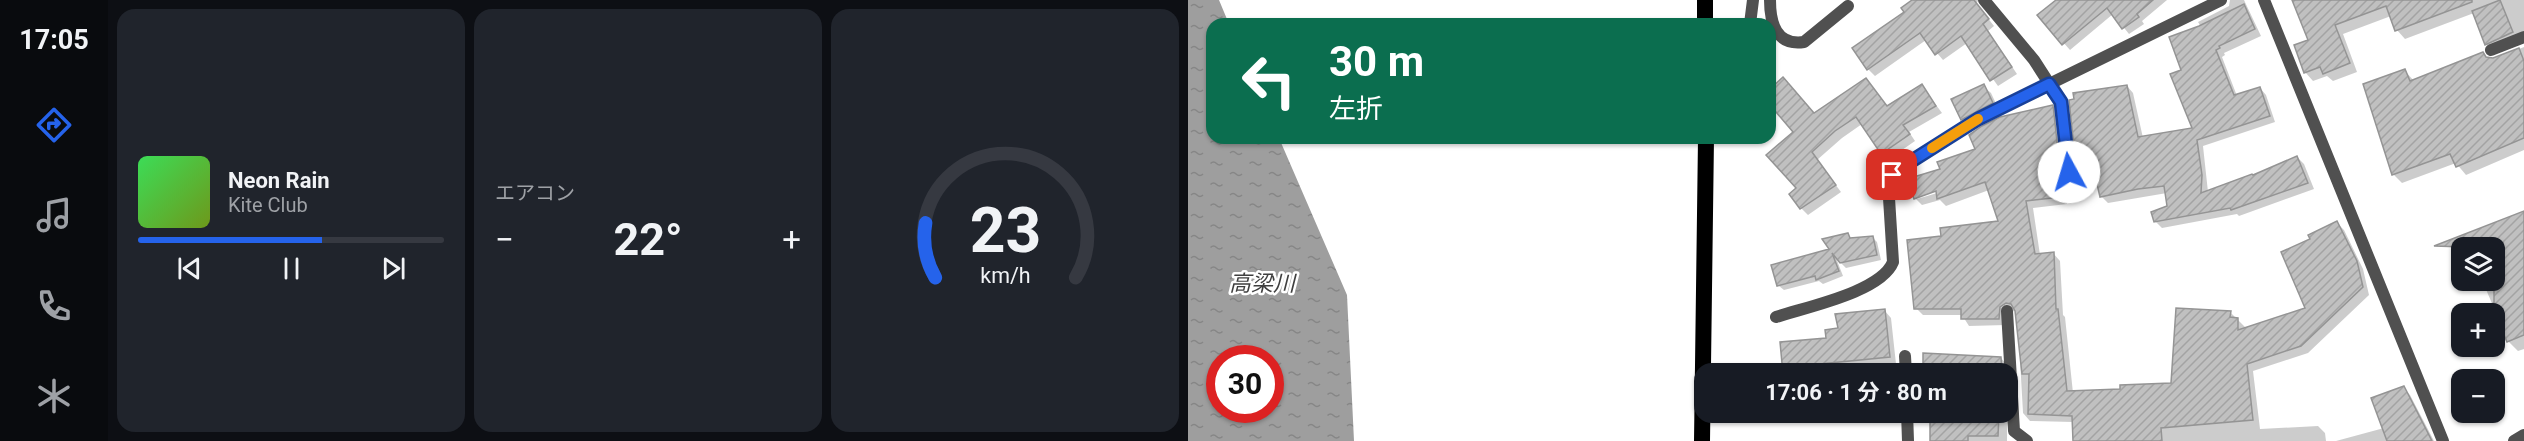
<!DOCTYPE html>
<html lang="ja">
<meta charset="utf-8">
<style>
body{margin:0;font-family:Roboto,"Noto Sans JP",sans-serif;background:#20242c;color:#f1f3f6;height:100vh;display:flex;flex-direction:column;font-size:22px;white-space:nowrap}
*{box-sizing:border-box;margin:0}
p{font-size:20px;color:#9ea1a6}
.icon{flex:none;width:33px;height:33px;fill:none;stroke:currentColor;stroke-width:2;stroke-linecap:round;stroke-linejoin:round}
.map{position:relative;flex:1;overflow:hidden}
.details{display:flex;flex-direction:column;gap:9px;padding:9px;background:#0d0f14;width:1080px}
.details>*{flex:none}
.top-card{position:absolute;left:18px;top:18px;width:570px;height:126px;border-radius:18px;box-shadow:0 2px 4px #0004;background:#0b6e4f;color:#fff;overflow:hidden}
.tools{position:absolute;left:1263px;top:237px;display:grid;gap:12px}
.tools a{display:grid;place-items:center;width:54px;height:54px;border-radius:12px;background:#171b24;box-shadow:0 2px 4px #0004;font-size:30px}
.speed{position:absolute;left:18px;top:345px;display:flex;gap:12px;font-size:30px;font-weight:700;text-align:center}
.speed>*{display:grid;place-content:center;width:78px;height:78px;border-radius:50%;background:#171b24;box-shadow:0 2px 4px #0004;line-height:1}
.speed .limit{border:9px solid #d22;background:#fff;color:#111}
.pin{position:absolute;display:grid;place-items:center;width:51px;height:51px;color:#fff;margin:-26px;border-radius:12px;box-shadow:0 3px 9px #0006}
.me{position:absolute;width:66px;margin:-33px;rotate:354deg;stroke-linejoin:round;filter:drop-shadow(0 0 4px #0008)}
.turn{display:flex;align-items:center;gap:21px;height:126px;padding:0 24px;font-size:27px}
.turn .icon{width:78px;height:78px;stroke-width:2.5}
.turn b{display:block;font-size:42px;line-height:51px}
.big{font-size:45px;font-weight:700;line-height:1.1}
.details .card{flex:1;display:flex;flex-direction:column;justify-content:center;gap:9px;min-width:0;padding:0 21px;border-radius:18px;background:#20242c}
.details .dial{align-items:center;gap:0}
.dial svg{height:156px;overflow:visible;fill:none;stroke:#363941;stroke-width:7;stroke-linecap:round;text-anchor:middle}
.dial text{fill:#f1f3f6;stroke:none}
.song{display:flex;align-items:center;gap:18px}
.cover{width:72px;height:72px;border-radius:9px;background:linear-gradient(135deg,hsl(130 70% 55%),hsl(80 70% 35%))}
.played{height:6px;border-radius:3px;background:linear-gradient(90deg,#2563eb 60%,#363941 60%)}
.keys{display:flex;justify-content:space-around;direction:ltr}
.heat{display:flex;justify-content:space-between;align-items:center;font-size:33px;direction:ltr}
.details .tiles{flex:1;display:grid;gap:9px;grid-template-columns:repeat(3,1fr)}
.trip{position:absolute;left:506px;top:363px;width:324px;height:60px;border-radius:18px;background:#171b24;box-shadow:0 2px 4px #0004;font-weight:700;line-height:60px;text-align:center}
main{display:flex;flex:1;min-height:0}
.dock{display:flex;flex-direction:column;width:108px;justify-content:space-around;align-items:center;background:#090b0e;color:#9ea1a6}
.dock .icon{width:42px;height:42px}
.dock .on{color:#2563eb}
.dock b{font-size:27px;color:#f1f3f6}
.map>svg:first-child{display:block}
.water{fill:url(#water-ripples);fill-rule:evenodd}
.shadow{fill:#0003;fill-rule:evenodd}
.building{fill:url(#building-hatch);stroke:#949494;stroke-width:1.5}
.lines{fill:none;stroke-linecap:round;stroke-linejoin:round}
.service{stroke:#505050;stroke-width:12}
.minor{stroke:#505050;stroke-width:12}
.trunk{stroke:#000;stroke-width:16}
.route-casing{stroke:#184099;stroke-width:15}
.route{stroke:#2563eb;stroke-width:10}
.slow{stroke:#f59e0b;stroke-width:10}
.labels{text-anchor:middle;stroke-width:5;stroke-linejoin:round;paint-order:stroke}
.water-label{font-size:22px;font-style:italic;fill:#3f3f3f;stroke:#fff}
</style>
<main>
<nav class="dock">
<b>17:05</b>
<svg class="icon on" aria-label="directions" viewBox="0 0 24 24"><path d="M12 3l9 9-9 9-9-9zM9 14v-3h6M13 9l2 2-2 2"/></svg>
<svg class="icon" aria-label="music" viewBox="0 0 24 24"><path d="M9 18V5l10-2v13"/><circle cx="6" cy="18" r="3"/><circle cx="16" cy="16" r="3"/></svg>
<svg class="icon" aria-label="phone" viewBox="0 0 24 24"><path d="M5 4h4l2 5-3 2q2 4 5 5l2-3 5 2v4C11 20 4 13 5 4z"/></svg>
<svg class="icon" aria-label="climate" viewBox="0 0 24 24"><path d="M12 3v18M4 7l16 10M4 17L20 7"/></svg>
</nav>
<section class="details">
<div class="tiles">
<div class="card">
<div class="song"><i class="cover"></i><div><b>Neon Rain</b><p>Kite Club</p></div></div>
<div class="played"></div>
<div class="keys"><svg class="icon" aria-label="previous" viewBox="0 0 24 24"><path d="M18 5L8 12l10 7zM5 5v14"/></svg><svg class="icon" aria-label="pause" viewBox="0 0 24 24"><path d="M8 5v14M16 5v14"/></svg><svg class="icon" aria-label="next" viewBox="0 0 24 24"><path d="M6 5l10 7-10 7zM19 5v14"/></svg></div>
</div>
<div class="card"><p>エアコン</p>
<div class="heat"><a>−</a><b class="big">22°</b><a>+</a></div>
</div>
<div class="card dial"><svg viewBox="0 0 100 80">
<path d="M14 69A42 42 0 1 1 86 69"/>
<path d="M14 69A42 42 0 0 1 9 41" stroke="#2563eb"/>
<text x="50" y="56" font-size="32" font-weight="700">23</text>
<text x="50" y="72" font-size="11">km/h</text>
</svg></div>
</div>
</section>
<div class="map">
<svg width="1336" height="441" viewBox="0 0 1336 441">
<defs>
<pattern id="water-ripples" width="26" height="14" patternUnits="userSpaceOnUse" patternTransform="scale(1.5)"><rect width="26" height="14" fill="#9e9e9e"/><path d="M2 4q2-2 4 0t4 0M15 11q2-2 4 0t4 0" fill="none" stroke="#868686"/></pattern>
<pattern id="building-hatch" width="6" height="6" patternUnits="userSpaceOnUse" patternTransform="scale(1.5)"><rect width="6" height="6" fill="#c0c0c0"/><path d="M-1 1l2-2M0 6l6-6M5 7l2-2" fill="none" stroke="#a3a3a3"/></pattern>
</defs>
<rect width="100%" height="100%" fill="#fff"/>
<path class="water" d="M 0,0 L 31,0 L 41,24 L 24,24 L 24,138 L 91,138 L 159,295 L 166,441 L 0,441 ZM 32,358 L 82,358 L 82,410 L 32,410 Z"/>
<g class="shadow">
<polygon points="727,0 791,0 788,3 806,26 800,31 829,74 810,86 779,43 755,60 738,40 687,76 680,69"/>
<polygon points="870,0 979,0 954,21 956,24 941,34 925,14 882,50 851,15"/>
<polygon points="1042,0 1056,0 1073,36 1036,53 1037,55 1034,57 1049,96 1072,88 1078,95 1087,122 1015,146 1020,192 1065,177 1109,157 1116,164 1126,189 1051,216 1049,214 974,228 967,221 981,207 979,193 920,203 913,196 905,161 895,163 889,156 939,86 945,93 955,138 1006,129 995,70 1013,27 1010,22 1041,6"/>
<polygon points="1114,0 1336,0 1336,40 1307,52 1298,44 1286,13 1217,39 1209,30 1203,16 1155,34 1169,72 1145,81 1139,76 1125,81 1117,72 1122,41"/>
<polygon points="1336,47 1336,150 1278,175 1268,163 1214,183 1206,175 1177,85 1217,71 1226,81 1299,58 1306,59"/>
<polygon points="678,80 700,107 734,86 754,113 721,132 727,141 701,159 674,124 654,138 629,160 653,192 620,215 613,208 607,132 582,103 582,91 627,115"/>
<polygon points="795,86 803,93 811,110 782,126 775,119"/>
<path d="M 864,106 L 872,113 L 877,167 L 874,167 L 879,204 L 845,208 L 852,255 L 865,253 L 872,261 L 875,315 L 877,317 L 885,393 L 934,391 L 985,384 L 1042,312 L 1057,327 L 1057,330 L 1120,309 L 1124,240 L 1149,223 L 1156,230 L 1175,269 L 1181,295 L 1120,353 L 1065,371 L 1072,429 L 1130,426 L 1137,433 L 1138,441 L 886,441 L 885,422 L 842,421 L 835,413 L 832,359 L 834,359 L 829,310 L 819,314 L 818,325 L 781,326 L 774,315 L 735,315 L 728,308 L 755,238 L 811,222 L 801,190 L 758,206 L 752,200 L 734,205 L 727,198 L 754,170 ZM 755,188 L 756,191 L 729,199 L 729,196 Z"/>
<polygon points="1336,213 1336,349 1330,351 1320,341 1294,280 1306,280 1306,248 1282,248 1278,235"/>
<polygon points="660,235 664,240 684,237 689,242 693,260 658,268 648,258 655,276 635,284 631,281 596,290 591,286 643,249"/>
<polygon points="696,310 703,318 708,364 650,370 650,374 596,374 652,329"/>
<polygon points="813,358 819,365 823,420 819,419 819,441 743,441 743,412 819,412 819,374 737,374"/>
<polygon points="1215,388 1222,395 1246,441 1148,441 1196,428"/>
<polygon points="584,412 654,412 590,419"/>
</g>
<g class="building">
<polygon points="724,0 786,0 801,19 795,24 824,67 802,81 773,36 747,55 732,33 679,70 664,48 716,12 713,8"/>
<polygon points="868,0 965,0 949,14 951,17 934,29 919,8 874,45 849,15"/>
<polygon points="1104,0 1284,0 1284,2 1207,31 1198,6 1147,25 1162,63 1135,74 1132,67 1116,73 1106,45 1120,40"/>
<polygon points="1312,0 1325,32 1297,45 1284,11"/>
<polygon points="1056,4 1067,29 1031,46 1032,48 1028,50 1046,95 1072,87 1082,116 1009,140 1014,175 1013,193 1064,174 1065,175 1109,156 1120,183 1043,210 1042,208 966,222 963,212 979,206 976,186 950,189 912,197 902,154 887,157 881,100 886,99 885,93 939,85 950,137 1004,128 982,74 993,70 981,37 1011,26"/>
<polygon points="1331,48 1336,61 1336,138 1268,167 1262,154 1204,175 1175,84 1217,69 1222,81 1295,52 1298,57 1305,58"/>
<polygon points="595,77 626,113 678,78 699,106 734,84 748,106 715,125 722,134 693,154 668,117 647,131 624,152 648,185 612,209 601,194 608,188 578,155 605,132 582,105 582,89"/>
<polygon points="796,84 805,103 773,120 763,99"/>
<polygon points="865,105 871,160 868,161 873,197 838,201 847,254 866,252 868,309 870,309 879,391 932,389 932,385 983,383 988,308 1043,311 1042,317 1050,318 1050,330 1117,308 1093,252 1122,239 1120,235 1149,221 1169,261 1175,287 1113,346 1059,364 1065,420 973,428 974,441 885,441 884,416 840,414 841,374 834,374 827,311 823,304 818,303 812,307 811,319 773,319 773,309 726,309 719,240 753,236 752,228 810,221 797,182 749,199 748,191 726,199 719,179 752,169 749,162 787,149 781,135 794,126 812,117"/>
<polygon points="1336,211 1336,335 1319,342 1303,304 1306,303 1306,248 1246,246"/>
<polygon points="660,233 662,238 685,236 689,255 652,263 644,253 651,271 628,280 627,276 589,286 583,265 641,249 634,239"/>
<polygon points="697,309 702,357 632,364 633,374 595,374 592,342 638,338 637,330 650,328 647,314"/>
<polygon points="735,353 813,357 814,374 735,374"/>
<polygon points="1216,386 1244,441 1199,441 1183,398"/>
<polygon points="742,412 811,412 810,436 780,436 780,441 742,441"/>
</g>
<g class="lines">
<path class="service" d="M 582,0 C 582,23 588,46 616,42 L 660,6"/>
<g class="minor">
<polyline points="796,0 846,60 873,102 883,195"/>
<polyline points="1076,0 1255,441"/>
<polyline points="562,24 565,0"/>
<polyline points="1303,50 1336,37"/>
<polyline points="819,311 826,431 839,441"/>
<path d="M 588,317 C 618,307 693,292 705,262 L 700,182 L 711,169 L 790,119 L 1033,0"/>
<polyline points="717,356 718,374"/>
<polyline points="719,412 720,441"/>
<polyline points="1326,441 1336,435"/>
</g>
<g class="trunk">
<polyline points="517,0 517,24"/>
<polyline points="514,441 518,138"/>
</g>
</g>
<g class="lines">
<g class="route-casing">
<polyline id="route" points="704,175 711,169 790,119 861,84 873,102 881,172"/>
</g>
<use href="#route" class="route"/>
<polyline class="slow" points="744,148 790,119"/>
</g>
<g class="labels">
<g class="water-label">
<text x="74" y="291">高梁川</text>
</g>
</g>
</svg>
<div class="tools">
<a><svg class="icon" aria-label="layers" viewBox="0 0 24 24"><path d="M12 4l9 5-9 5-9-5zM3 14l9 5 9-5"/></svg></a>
<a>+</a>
<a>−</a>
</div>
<div class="speed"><div class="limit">30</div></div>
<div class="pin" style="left:704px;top:175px;background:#d93025"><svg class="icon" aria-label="arrive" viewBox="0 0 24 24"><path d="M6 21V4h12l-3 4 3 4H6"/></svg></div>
<svg class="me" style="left:881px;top:172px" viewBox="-20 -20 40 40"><circle r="19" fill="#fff"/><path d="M0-13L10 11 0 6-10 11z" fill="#2563eb"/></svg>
<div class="trip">17:06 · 1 分 · 80 m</div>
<div class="top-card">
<div class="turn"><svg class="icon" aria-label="left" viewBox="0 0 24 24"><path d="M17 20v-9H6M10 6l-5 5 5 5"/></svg><div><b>30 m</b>左折</div></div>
</div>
</div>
</main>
